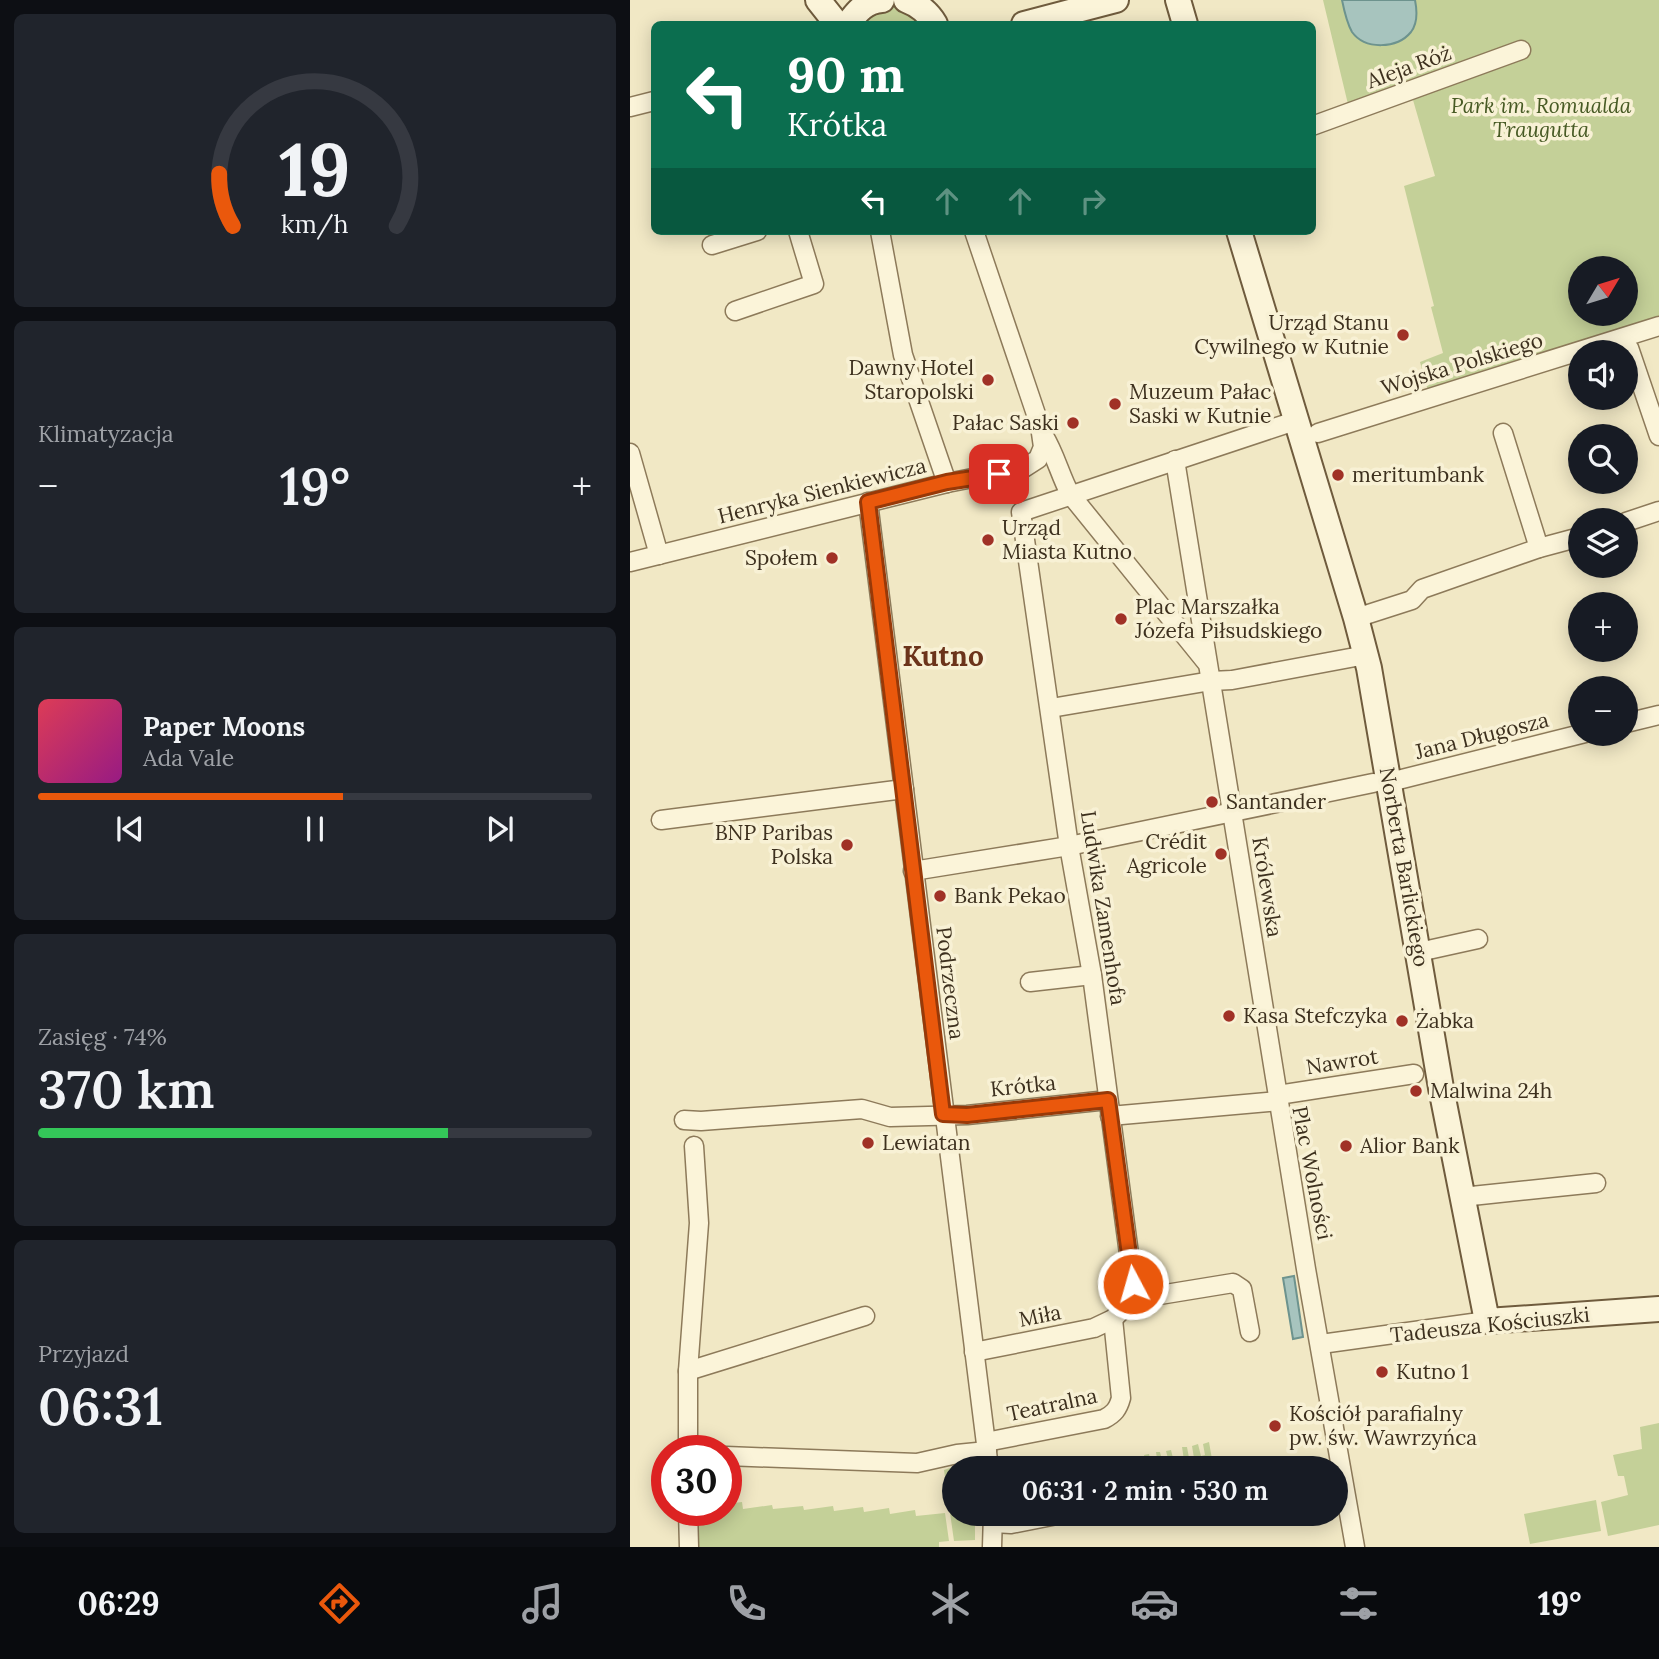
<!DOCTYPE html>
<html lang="pl">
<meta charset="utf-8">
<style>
body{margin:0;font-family:Lora,serif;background:#20242c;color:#f1f3f6;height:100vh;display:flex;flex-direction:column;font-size:26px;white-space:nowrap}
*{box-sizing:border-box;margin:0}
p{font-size:23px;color:#9ea1a6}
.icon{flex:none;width:38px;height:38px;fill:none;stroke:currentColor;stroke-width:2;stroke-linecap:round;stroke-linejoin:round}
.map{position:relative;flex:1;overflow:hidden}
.sheet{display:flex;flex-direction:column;gap:14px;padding:14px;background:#0d0f14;width:630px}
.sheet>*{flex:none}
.hud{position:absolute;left:21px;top:21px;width:665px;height:214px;border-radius:10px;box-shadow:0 4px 18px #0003;background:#0b6e4f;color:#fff;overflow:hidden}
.needle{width:46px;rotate:52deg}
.fabs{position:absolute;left:938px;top:256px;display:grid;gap:14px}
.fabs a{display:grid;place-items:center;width:70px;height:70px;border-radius:50%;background:#171b24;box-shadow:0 4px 18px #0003;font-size:35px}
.speed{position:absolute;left:21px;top:1435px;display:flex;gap:14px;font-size:35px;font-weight:700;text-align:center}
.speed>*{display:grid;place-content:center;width:91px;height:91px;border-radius:50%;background:#171b24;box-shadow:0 4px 18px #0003;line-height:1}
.speed .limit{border:10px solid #d22;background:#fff;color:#111}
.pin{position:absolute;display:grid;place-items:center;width:60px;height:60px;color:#fff;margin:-30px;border-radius:14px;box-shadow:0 4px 10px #0006}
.me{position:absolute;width:77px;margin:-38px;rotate:354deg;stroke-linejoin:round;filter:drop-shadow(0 0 5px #0008)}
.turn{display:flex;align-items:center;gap:24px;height:147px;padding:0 21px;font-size:32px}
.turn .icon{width:91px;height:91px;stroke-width:2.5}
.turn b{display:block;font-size:49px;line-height:60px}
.lanes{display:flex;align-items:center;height:66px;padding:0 21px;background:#0003;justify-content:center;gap:35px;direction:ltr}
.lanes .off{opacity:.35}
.big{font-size:52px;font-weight:600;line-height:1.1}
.sheet .card{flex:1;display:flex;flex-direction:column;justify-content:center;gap:10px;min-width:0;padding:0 24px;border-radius:10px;background:#20242c}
.sheet .dial{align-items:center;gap:0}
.dial svg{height:182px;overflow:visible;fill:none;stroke:#363941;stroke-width:7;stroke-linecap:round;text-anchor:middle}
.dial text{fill:#f1f3f6;stroke:none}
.song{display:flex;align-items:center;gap:21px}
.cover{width:84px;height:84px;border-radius:10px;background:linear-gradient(135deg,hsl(350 70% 55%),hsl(310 70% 35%))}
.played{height:7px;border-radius:4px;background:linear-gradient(90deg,#ea580c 55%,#363941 55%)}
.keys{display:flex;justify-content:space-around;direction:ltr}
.heat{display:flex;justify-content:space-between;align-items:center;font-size:38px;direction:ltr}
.charge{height:10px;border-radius:5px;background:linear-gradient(90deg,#34c759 74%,#363941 0)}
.trip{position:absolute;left:312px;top:1456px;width:406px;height:70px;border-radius:35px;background:#171b24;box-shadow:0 4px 18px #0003;font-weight:600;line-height:70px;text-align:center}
.menu{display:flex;height:112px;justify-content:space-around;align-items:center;background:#090b0e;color:#9ea1a6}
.menu .icon{width:49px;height:49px}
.menu .selected{color:#ea580c}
.menu b{font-size:32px;color:#f1f3f6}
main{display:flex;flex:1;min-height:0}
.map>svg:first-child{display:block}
.green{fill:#c4d098;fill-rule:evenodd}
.water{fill:#a7c4be;stroke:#6d938e;stroke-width:2}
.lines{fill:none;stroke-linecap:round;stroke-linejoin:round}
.street-casing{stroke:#8d7a5a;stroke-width:21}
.secondary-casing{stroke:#6f5b3d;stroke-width:28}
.street{stroke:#fbf4d9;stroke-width:18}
.secondary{stroke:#fbf4d9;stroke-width:24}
.route-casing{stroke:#983908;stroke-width:18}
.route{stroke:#ea580c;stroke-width:12}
.poi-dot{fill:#a03126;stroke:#f8f1d5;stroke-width:2.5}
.labels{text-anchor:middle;stroke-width:7;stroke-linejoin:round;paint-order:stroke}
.street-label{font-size:21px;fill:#3d301e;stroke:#f8f1d5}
.park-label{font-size:21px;font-style:italic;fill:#475a24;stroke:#f8f1d5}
.poi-label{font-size:21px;fill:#3d301e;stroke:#f8f1d5;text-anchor:start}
.district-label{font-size:28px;font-weight:bold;fill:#6c341b;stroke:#f8f1d5}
</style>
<main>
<section class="sheet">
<div class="card dial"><svg viewBox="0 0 100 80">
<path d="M14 69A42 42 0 1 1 86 69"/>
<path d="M14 69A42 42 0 0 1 8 46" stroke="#ea580c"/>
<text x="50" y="56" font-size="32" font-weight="700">19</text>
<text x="50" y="72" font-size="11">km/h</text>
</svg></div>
<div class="card"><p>Klimatyzacja</p>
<div class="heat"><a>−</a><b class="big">19°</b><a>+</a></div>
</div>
<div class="card">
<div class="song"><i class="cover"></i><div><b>Paper Moons</b><p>Ada Vale</p></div></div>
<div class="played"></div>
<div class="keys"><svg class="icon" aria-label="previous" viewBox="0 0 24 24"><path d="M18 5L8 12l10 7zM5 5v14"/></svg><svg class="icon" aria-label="pause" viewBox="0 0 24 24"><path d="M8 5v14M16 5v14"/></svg><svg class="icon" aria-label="next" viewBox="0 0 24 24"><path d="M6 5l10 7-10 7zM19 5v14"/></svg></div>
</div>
<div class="card"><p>Zasięg · 74%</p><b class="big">370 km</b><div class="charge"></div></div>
<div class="card"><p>Przyjazd</p><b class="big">06:31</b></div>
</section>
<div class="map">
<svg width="1029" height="1547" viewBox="0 0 1029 1547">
<rect width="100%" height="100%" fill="#f1e8c5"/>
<g class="green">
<path d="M 693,0 L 1029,0 L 1029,321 L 799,395 L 790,362 L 813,353 L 801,307 L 804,306 L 774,186 L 805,176 L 783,100 L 722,121 ZM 950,268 L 996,268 L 996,313 L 950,313 Z"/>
<polygon points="266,3 299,24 225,24 253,4"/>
<polygon points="1029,1423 1029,1525 978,1536 971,1502 998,1495 994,1476 988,1476 983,1455 1012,1449 1010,1427"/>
<polygon points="579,1442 583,1465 567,1468 517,1468 514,1455 519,1454 522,1466 528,1465 526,1452 530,1452 533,1464 539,1462 536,1451 541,1450 544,1462 554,1460 552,1447 557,1447 559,1458 564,1458 562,1446 568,1444 571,1456 575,1455 573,1444"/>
<polygon points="340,1461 340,1468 324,1468 324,1514 345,1514 345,1540 324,1541 314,1470"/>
<polygon points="966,1500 971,1531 900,1544 894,1514"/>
<polygon points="112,1502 113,1509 142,1505 143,1509 173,1506 174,1510 203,1506 204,1511 233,1507 234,1512 259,1508 260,1514 285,1510 286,1516 315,1513 319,1541 309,1542 309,1547 67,1547 67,1510 96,1510 96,1504"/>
</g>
<g class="water">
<path d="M 712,0 L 785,0 C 787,10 788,23 781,32 C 767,49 735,50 722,32 C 717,23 714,10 712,0 Z"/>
<polygon points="664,1276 673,1337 663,1339 653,1278"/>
</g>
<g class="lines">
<g class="street-casing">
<g id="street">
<polyline points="0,107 24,101"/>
<polyline points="682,126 891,50"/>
<polyline points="250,231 273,355 317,483"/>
<polyline points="82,245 127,231"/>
<polyline points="105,311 184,284 168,231"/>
<polyline points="999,348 1029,436"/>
<polyline points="688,433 1029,326"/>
<polyline points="873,433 909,548"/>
<path d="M 414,436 C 425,454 430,475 440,494 L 576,662"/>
<polyline points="0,453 29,555"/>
<polyline points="545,460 676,1269 725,1547"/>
<polyline points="238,502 359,1468"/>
<polyline points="996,522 1029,511"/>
<polyline points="0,562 317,483 394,468 408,459 413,447 410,426 344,231"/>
<polyline points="726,618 782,600 792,589 909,548 950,537"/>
<polyline points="421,708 581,681 602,680 736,655"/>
<polyline points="996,723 1029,715"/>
<polyline points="760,782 955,733"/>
<polyline points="31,820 274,789"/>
<polyline points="283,871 439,846 743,783"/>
<polyline points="789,952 848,939"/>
<polyline points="400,982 462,975"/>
<polyline points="648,1095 784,1074"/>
<polyline points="480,1116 649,1101"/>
<polyline points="54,1120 71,1121 232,1109 260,1117 337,1115 478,1100"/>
<polyline points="832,1197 966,1183"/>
<polyline points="499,1300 603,1283 612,1289 620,1332"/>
<polyline points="691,1344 857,1321"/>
<polyline points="344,1352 464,1328 483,1319 492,1310 499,1300 503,1284 462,975 439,846 391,512 665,421"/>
<polyline points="58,1371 235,1316"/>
<path d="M 356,1442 L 474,1419 C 484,1414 488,1409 491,1398 L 483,1319"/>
<polyline points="58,1451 58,1371 69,1223 64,1146"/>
<polyline points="96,1456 287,1463 327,1454 357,1451"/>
<polyline points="58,1510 59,1547"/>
<polyline points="363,1523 381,1524 432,1514"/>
<polyline points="362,1547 363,1514"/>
</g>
</g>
<g class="secondary-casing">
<g id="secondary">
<polyline points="188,0 207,24"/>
<path d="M 276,0 C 289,5 298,12 305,24"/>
<polyline points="548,0 555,24"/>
<path d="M 218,24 C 227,11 236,1 252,0"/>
<polyline points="394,24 486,0"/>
<polyline points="609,231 726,618 739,668 811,1088 857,1321 1029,1309"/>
</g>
</g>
<use href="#street" class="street"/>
<use href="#secondary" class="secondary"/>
</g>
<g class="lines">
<g class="route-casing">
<polyline id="route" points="369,474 317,482 238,502 313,1114 337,1115 478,1100 503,1284"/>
</g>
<use href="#route" class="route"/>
</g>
<g class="poi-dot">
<circle cx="773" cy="335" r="7"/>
<circle cx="358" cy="380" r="7"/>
<circle cx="485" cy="404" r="7"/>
<circle cx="443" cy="423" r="7"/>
<circle cx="708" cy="475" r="7"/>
<circle cx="358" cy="540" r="7"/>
<circle cx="202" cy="558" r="7"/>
<circle cx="491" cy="619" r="7"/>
<circle cx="582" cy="802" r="7"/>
<circle cx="217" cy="845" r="7"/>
<circle cx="591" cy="854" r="7"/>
<circle cx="310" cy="896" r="7"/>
<circle cx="599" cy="1016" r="7"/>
<circle cx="772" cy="1021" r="7"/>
<circle cx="786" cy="1091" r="7"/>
<circle cx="238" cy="1143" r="7"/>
<circle cx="716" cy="1146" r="7"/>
<circle cx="752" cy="1372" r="7"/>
<circle cx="645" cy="1426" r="7"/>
</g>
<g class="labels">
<g class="street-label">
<text transform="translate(779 67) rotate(-20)" y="7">Aleja Róż</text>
<text transform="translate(832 364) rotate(-17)" y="7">Wojska Polskiego</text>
<text transform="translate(192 491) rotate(-14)" y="7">Henryka Sienkiewicza</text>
<text transform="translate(852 736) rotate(-14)" y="7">Jana Długosza</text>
<text transform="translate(774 867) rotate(80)" y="7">Norberta Barlickiego</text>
<text transform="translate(637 887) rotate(81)" y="7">Królewska</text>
<text transform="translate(473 908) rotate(81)" y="7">Ludwika Zamenhofa</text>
<text transform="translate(320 983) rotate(83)" y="7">Podrzeczna</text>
<text transform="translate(712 1062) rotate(-9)" y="7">Nawrot</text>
<text transform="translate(393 1086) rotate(-6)" y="7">Krótka</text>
<text transform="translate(682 1173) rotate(79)" y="7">Plac Wolności</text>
<text transform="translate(410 1316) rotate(-11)" y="7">Miła</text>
<text transform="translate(860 1325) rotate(-6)" y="7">Tadeusza Kościuszki</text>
<text transform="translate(422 1405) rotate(-12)" y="7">Teatralna</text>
</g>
<g class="park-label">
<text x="911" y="113">Park im. Romualda<tspan x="911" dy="24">Traugutta</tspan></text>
</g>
<g class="poi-label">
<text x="759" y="330" text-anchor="end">Urząd Stanu<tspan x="759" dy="24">Cywilnego w Kutnie</tspan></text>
<text x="344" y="375" text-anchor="end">Dawny Hotel<tspan x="344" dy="24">Staropolski</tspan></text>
<text x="499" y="399">Muzeum Pałac<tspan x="499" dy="24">Saski w Kutnie</tspan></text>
<text x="429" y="430" text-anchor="end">Pałac Saski</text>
<text x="722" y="482">meritumbank</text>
<text x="372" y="535">Urząd<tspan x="372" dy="24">Miasta Kutno</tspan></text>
<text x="188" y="565" text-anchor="end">Społem</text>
<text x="505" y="614">Plac Marszałka<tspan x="505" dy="24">Józefa Piłsudskiego</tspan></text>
<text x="596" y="809">Santander</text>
<text x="203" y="840" text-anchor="end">BNP Paribas<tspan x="203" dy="24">Polska</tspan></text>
<text x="577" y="849" text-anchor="end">Crédit<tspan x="577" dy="24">Agricole</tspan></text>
<text x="324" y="903">Bank Pekao</text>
<text x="613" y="1023">Kasa Stefczyka</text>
<text x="786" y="1028">Żabka</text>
<text x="800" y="1098">Malwina 24h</text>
<text x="252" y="1150">Lewiatan</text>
<text x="730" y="1153">Alior Bank</text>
<text x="766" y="1379">Kutno 1</text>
<text x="659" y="1421">Kościół parafialny<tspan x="659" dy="24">pw. św. Wawrzyńca</tspan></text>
</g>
<g class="district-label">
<text x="313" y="666">Kutno</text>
</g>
</g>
</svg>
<div class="fabs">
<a><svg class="needle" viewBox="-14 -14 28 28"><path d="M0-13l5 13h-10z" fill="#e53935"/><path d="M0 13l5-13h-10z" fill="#9ea1a6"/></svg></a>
<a><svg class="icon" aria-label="sound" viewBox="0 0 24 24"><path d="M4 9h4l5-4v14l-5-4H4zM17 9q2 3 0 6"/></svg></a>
<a><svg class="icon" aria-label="search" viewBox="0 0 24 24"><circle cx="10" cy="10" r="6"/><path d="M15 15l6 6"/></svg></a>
<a><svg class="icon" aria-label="layers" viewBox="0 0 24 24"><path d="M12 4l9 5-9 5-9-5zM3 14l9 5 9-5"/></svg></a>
<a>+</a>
<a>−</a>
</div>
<div class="speed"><div class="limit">30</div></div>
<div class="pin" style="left:369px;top:474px;background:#d93025"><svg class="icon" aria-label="arrive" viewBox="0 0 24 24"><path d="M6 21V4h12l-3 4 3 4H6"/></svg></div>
<svg class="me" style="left:503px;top:1284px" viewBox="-20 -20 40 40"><circle r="17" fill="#ea580c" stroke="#fff" stroke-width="3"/><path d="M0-11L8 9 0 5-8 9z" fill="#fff"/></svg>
<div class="trip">06:31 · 2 min · 530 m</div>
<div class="hud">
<div class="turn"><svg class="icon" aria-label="left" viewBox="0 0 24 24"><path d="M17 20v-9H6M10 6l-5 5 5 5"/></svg><div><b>90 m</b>Krótka</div></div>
<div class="lanes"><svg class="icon" aria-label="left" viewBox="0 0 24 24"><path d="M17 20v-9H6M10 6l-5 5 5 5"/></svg><svg class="icon off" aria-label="ahead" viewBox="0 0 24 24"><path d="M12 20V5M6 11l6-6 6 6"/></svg><svg class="icon off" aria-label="ahead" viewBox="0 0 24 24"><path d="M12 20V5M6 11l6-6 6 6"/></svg><svg class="icon off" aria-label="right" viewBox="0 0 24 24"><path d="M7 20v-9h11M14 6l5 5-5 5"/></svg></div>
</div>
</div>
</main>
<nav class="menu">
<b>06:29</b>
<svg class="icon selected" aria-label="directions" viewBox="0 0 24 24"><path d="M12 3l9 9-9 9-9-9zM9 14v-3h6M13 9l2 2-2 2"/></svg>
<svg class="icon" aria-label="music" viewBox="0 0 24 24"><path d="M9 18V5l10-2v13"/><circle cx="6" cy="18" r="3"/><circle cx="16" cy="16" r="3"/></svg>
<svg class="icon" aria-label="phone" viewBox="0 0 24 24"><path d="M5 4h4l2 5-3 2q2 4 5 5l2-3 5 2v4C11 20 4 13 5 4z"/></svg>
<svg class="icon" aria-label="climate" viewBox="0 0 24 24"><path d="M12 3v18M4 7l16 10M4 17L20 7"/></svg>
<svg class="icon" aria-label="car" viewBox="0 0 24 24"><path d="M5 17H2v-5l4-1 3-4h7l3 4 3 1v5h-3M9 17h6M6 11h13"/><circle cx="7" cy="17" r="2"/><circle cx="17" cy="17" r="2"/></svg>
<svg class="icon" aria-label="filters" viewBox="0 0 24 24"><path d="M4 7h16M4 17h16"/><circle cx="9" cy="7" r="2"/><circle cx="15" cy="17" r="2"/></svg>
<b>19°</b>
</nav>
